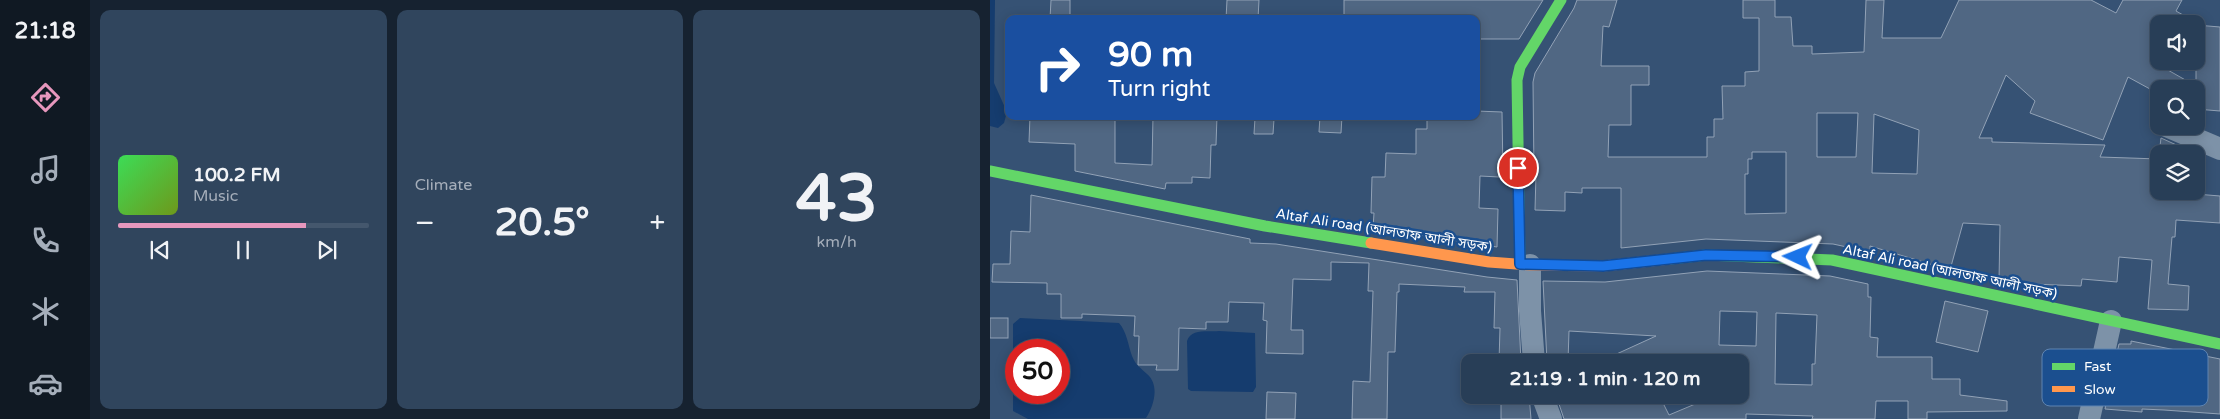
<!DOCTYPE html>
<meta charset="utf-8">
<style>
body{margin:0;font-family:"Varela Round","Noto Sans Bengali",sans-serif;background:#30455d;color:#f1f3f6;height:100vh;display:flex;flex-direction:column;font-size:19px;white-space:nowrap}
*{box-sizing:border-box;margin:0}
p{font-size:16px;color:#a5aeba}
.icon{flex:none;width:28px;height:28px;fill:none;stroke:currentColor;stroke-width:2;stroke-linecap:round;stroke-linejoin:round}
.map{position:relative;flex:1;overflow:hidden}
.side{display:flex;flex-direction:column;gap:10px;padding:10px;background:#162230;width:900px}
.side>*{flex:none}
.top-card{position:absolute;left:15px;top:15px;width:475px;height:105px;border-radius:10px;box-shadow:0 2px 12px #0003,0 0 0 1px #44576d;background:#1a4fa0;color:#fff;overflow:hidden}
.tools{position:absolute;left:1160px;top:15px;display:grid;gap:10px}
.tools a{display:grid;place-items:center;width:55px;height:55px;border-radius:10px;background:#283e57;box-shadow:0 2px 12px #0003,0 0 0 1px #44576d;font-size:25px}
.speed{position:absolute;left:15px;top:339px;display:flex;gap:10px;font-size:25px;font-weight:700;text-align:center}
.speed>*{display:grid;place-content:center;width:65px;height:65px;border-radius:50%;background:#283e57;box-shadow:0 2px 12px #0003,0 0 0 1px #44576d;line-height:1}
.speed .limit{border:8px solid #d22;background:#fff;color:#111}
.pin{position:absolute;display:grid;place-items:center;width:42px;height:42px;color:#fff;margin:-21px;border:2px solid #fff;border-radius:50%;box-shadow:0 1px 5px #0007}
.me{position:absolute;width:55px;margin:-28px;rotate:272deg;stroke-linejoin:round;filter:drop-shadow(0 0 4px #0008)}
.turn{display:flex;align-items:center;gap:18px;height:105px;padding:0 20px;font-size:22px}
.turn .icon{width:65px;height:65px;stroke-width:2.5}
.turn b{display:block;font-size:35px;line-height:42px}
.big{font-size:38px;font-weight:800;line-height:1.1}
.side .widget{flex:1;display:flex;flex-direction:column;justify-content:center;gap:8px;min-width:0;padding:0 18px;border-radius:10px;background:#30455d}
.side .dial{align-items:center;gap:0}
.dial b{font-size:65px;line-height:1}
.song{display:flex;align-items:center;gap:15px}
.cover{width:60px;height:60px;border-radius:8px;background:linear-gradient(135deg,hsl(130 70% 55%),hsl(80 70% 35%))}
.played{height:5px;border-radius:2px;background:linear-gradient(90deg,#e797bd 75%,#44576d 75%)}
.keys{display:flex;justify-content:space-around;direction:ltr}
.heat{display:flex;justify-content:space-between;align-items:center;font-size:28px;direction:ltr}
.side .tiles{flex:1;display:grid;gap:10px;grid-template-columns:repeat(3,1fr)}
.trip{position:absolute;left:471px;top:354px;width:288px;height:50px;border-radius:10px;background:#283e57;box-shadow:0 2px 12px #0003,0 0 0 1px #44576d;font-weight:800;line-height:50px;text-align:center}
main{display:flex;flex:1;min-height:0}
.menu{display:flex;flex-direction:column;width:90px;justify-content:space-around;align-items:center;background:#101923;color:#a5aeba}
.menu .icon{width:35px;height:35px}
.menu .on{color:#e797bd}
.menu b{font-size:22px;color:#f1f3f6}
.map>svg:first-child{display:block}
.water{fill:#153c6e;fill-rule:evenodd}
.building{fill:#506783;stroke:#92a2b6;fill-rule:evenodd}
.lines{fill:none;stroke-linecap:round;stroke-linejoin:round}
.street{stroke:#7d92a8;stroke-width:22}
.fast{stroke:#63d668;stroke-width:11}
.slow{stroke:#ff974d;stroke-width:11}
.route-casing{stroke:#114b97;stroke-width:12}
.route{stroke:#1a73e8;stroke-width:9}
.labels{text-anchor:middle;stroke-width:5;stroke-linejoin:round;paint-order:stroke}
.street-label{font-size:14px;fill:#fff;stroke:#1b4f8f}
.key{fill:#1b4f8f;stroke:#5f84b1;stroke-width:1}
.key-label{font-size:14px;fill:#fff}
</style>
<main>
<nav class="menu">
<b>21:18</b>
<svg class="icon on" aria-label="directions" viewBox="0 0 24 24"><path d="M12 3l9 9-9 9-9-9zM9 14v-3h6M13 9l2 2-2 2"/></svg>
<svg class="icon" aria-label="music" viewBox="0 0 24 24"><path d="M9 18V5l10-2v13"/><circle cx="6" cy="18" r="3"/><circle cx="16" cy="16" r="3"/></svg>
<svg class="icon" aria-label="phone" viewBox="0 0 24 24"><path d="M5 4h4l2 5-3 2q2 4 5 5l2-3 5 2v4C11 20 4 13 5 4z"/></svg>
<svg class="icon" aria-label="climate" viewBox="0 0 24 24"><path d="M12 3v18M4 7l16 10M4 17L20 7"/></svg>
<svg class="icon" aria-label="car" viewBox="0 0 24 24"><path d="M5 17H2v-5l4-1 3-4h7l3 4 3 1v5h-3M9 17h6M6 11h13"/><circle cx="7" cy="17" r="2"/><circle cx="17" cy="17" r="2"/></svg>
</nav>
<section class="side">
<div class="tiles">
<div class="widget">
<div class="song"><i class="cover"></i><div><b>100.2 FM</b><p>Music</p></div></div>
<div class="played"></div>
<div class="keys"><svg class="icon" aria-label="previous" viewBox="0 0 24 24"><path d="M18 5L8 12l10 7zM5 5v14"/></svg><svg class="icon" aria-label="pause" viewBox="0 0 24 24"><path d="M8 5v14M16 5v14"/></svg><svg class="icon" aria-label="next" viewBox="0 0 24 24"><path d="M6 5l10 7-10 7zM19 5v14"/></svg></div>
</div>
<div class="widget"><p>Climate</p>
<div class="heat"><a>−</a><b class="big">20.5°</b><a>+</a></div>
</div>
<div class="widget dial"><b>43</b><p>km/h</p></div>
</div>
</section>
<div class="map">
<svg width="1230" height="419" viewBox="0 0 1230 419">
<rect width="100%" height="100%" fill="#365274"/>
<g class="water">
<polygon points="0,0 5,0 4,83 17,112 14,123 8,128 0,126"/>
<path d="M 30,318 L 129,323 C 137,332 138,345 142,356 C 146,366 150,367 157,374 C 170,385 164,406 156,418 L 38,419 L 23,411 L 23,324 ZM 26,350 L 69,350 L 69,392 L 26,392 Z"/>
<path d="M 229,331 L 265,333 L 266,387 L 263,392 L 201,391 L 198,389 L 197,341 C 201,328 218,332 229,331 Z"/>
</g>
<g class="building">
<polygon points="61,0 80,0 80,19 60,19"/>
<polygon points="237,0 269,0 268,19 236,19"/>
<polygon points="354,0 553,0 529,39 486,39 486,19 354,19"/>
<path d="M 587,0 L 627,0 L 619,27 L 613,26 L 611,66 L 659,66 L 659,85 L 641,85 L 641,125 L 619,125 L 618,157 L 717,157 L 717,137 L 724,137 L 724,119 L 733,119 L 732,86 L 755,86 L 755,72 L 769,71 L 769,18 L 753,18 L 753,0 L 785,0 L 785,17 L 801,17 L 803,46 L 822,46 L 822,54 L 874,52 L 876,0 L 894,0 L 892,38 L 951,38 L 969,0 L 1101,0 L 1126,13 L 1133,0 L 1192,0 L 1186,11 L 1209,24 L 1169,24 L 1169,65 L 1206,86 L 1206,25 L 1230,27 L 1230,111 L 1206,109 L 1206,89 L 1160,89 L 1138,77 L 1113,140 L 1040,113 L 1045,101 L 1016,75 L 989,138 L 1002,138 L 1002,142 L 1115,145 L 1110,157 L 1169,159 L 1169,191 L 1230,196 L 1230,223 L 1186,220 L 1185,237 L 1182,237 L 1178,284 L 1199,286 L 1198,310 L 1158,309 L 1162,260 L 1129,257 L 1127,282 L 1092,279 L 1091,286 L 1018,283 L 1009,281 L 1010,225 L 973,223 L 960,270 L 880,246 L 880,252 L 843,244 L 716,239 L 631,248 L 631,188 L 592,188 L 592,193 L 575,192 L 575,211 L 545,210 L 546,174 L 544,174 L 543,82 L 545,73 L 584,8 ZM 827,113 L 868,113 L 866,157 L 827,157 ZM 884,114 L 929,130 L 927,174 L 882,173 ZM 762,152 L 796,152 L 796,213 L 755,214 L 755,174 L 758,174 L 758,159 L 762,159 Z"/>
<polygon points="486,111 512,112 513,174 509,174 509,177 490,176 489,208 508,209 507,247 383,228 384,213 381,213 382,177 395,177 396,153 426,154 426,129 437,129 437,116 486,116"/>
<polygon points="40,116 125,116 125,163 162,165 163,116 227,116 226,145 221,145 220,178 202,177 202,183 176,183 175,189 85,171 85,144 39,142"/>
<polygon points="330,116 352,116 351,133 329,132"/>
<polygon points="265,118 284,119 283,134 264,134"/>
<polygon points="1171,138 1191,147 1191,154 1169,154"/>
<polygon points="41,195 260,239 260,243 286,244 497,277 527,280 531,362 509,362 510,328 504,328 505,292 474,292 475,287 409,284 409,292 407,292 405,352 398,352 397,419 362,419 363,381 380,382 383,291 378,291 379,263 341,262 341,280 303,279 301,330 313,330 313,354 276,353 277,321 273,320 274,303 239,302 238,322 216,322 216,329 189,328 188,370 166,370 167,365 148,365 149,336 144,336 145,316 92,314 92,318 71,318 71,294 57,294 57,283 2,282 3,264 20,264 21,231 40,232"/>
<path d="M 717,271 L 840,276 L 878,284 L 878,297 L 881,297 L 880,337 L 888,338 L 887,357 L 942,357 L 942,379 L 970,379 L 970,395 L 1017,401 L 1017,411 L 937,412 L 937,419 L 918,419 L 918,401 L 886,401 L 885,419 L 822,419 L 823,416 L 756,414 L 756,419 L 574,419 L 566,395 L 669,395 L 679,415 L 710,402 L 710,395 L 750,395 L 750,362 L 708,362 L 708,358 L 661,356 L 661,362 L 609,362 L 666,336 L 579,331 L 578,362 L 557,362 L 553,281 L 615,282 ZM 730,311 L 767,312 L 766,346 L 729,345 ZM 786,313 L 827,315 L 825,364 L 822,364 L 822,385 L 785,384 Z"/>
<polygon points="955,301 998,311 988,352 946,342"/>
<rect x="0" y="318" width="18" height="20"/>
<polygon points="1141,341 1230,359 1230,414 1174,410 1152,409 1152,412 1115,409 1129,344 1141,344"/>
<polygon points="277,392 306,393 305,419 276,419"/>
<polygon points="511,395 539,395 541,419 511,419"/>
</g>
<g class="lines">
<g class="street">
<polyline points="1176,126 1230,149"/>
<polyline points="540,265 540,311 544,362"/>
<polyline points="552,395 561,419"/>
<polyline points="1099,419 1121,321"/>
</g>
<g class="fast">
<polyline points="0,171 275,226 381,243"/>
<polyline points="680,259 716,255 842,260 1230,344"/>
<polyline points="530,264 527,80 530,67 571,0"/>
</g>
<polyline class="slow" points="381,243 499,262 540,265 613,266 680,259"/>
</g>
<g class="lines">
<g class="route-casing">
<polyline id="route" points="528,168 530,264 613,266 716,255 808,257"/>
</g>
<use href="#route" class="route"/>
</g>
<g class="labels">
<g class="street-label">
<text transform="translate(394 230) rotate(9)" y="5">Altaf Ali road (আলতাফ আলী সড়ক)</text>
<text transform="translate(960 271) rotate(12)" y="5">Altaf Ali road (আলতাফ আলী সড়ক)</text>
</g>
</g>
<rect x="1052" y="349" width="166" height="57" rx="8" class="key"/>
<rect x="1062" y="363" width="23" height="7" fill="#63d668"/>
<rect x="1062" y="386" width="23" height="6" fill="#ff974d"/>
<g class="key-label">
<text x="1094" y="371">Fast</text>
<text x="1094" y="394">Slow</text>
</g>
</svg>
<div class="tools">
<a><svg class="icon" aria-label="sound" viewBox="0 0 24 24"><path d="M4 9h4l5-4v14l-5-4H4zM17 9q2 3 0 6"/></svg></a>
<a><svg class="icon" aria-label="search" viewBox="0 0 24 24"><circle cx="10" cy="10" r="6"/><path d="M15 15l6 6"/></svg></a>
<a><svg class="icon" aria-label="layers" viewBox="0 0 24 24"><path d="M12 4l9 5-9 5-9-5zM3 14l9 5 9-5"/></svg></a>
</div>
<div class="speed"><div class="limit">50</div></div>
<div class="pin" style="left:528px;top:168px;background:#d93025"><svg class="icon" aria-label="arrive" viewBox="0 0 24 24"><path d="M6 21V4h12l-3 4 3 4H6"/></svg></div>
<svg class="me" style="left:808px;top:257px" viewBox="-20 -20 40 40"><path d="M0-17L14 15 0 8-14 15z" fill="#1a73e8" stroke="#fff" stroke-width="4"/></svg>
<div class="trip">21:19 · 1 min · 120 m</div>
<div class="top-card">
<div class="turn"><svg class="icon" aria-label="right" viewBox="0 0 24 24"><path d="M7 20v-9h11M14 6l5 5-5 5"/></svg><div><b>90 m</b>Turn right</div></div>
</div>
</div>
</main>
